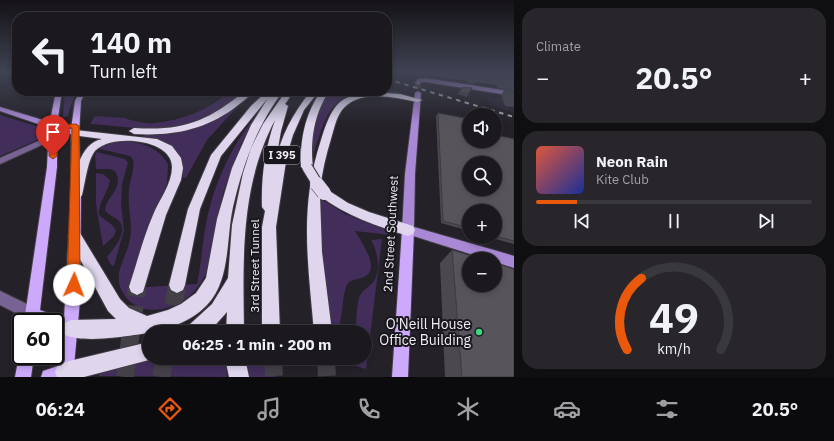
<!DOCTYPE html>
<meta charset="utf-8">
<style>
body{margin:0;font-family:"IBM Plex Sans",sans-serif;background:#28262b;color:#f1f3f6;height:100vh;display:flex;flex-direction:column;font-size:15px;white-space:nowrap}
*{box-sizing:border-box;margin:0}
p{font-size:13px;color:#a0a0a4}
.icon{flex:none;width:22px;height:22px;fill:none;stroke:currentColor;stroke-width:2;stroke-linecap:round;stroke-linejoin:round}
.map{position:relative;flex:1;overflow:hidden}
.side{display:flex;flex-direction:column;gap:8px;padding:8px;background:#0f0e10;width:320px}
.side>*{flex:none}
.guide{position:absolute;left:12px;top:12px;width:380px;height:84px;border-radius:16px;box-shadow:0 2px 6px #0003,0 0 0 1px #39383c;background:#1b191e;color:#f1f3f6;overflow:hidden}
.buttons{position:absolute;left:462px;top:108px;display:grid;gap:8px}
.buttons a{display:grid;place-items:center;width:40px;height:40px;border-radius:50%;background:#1b191e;box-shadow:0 2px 6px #0003,0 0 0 1px #39383c;font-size:20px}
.speed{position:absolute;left:12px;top:313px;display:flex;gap:8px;font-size:20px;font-weight:700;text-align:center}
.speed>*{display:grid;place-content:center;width:52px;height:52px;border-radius:50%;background:#1b191e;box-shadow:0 2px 6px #0003,0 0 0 1px #39383c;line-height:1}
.speed .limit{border:2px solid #111;border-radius:6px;background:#fff;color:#111}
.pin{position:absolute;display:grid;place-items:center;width:34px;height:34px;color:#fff;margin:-41px -17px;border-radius:50% 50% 50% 0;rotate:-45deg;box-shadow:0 0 4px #0007}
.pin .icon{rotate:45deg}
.me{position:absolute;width:44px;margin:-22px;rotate:2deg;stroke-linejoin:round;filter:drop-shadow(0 0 3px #0008)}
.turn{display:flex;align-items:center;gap:14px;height:84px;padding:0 12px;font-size:18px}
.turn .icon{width:52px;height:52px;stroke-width:2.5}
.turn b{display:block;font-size:28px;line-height:34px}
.big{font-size:30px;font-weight:700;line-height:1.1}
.side .card{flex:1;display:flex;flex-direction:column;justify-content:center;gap:6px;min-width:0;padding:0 14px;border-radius:16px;background:#28262b}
.side .dial{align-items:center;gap:0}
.dial svg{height:104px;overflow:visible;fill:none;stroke:#39383c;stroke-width:7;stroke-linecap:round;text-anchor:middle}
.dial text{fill:#f1f3f6;stroke:none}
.song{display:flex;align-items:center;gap:12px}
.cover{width:48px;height:48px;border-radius:6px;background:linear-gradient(135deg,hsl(10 70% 55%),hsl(230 70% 35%))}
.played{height:4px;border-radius:2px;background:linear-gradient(90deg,#ea580c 15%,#39383c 15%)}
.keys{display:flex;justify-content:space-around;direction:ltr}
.heat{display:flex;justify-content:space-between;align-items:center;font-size:22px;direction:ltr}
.trip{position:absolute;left:142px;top:325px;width:230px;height:40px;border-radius:20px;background:#1b191e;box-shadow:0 2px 6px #0003,0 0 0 1px #39383c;font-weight:700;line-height:40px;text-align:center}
.dock{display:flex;height:64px;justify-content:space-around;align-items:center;background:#0b0a0c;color:#a0a0a4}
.dock .icon{width:28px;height:28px}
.dock .active{color:#ea580c}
.dock b{font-size:18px;color:#f1f3f6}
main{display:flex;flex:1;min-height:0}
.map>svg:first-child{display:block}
.built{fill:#2c2734}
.green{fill:#422d5b}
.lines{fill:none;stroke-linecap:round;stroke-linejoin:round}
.secondary-tunnel{stroke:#434047;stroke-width:6;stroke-dasharray:6 3.5;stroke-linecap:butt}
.highway-tunnel{stroke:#434047;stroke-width:18;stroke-dasharray:18 9;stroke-linecap:butt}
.street-casing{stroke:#413e45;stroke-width:2}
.secondary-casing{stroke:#413e45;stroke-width:2}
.primary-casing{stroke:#413e45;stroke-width:2}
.highway-casing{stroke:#413e45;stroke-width:2}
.street{fill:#786394;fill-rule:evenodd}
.secondary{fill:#a988d5;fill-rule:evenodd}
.primary{fill:#cca9fa;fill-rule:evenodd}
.highway{fill:#dfd6ee;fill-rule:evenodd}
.rail{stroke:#aaa7ad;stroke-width:2;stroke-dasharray:4.5 4.5;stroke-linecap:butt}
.highway-bridge-far1-casing{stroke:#413e45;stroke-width:12;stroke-linecap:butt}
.highway-bridge-casing{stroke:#413e45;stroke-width:15;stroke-linecap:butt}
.highway-bridge-far1{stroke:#dfd6ee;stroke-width:10}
.highway-bridge{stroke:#dfd6ee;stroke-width:14}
.wall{fill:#4b484f}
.building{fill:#57545c;stroke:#3d3b40;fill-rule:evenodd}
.route{fill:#ea580c;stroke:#983908}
.poi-dot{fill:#3bd77f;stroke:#1a171f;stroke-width:1.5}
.labels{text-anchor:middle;stroke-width:4;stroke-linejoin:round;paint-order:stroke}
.shield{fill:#1a171f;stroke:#b0aeb4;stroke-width:1}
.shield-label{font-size:11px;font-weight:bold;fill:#f1eff4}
.street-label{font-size:12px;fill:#f1eff4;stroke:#1a171f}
.near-poi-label{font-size:14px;fill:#f1eff4;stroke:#1a171f;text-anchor:end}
</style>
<main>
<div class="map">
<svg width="514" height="377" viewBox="0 0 514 377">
<rect width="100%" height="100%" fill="#242128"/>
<polygon class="built" points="487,96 514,100 514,113 490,105"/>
<g class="green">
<path d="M 387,90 L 400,92 L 397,94 C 335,87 330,101 313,156 L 312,156 C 311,132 318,113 327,91 Z"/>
<polygon points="65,91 77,91 70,107 68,116 63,117"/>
<path d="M 230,91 L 244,91 C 235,98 227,106 217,112 C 179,137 133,127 90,124 L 95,116 L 126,118 L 127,119 C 135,121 146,124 155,123 C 183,120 209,110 230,91 Z"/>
<path d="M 236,106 L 238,106 L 207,140 L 186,178 L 182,177 C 186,151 165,142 143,137 L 144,135 C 180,136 208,128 236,106 Z"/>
<path d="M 257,114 L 241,144 L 223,193 L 206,273 C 199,288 190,298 175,305 C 155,314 132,311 122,291 C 119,285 118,280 119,273 C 121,262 128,251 130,239 C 133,222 127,206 129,190 C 130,180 135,169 133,160 L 130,156 L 100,149 L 97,147 C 119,137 155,140 168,164 L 167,183 L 132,288 L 197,284 C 201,266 202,247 205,229 C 212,188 230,147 257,114 Z"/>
<polygon points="0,115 43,128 45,130 46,133 35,141 0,156"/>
<path d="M 97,152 L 125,159 L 128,163 L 122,184 L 121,204 L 124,230 L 114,266 L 111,265 L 107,257 C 113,249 128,233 120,222 C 115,217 109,216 105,210 C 107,195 125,188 115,171 L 110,169 L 96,169 L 95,155 Z"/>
<path d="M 96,173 L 103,174 L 110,180 C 108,193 98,203 99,215 L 112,225 L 116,230 L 114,236 L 103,246 L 96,204 Z"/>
<path d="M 318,197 L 345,214 L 386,230 L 390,235 L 355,231 C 361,242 384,272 361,278 C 354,280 348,280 346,287 C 341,302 344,318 336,332 L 330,332 L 321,258 Z"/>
<path d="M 382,239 L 366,369 L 337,361 L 335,363 L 270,366 L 270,375 L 278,377 L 250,377 L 245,359 L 250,358 L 365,358 L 365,332 L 355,332 C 357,321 356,308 359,298 C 362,289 372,286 375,279 C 381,266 377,251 371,240 Z"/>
<polygon points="160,358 225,358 227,377 99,376 99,371 120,365 120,368"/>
</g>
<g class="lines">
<polyline class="secondary-tunnel" points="418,83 418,93"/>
<g class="highway-tunnel">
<polyline points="169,332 177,285"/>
<polyline points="273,358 274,377"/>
<polyline points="326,358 327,377"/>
<polyline points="125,377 137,287"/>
<polyline points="161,377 165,358"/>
</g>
<g class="street-casing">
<g id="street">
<polygon points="50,136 56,136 57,138 0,164 0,158"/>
<polygon points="0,291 37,309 39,314 37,319 32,321 0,305"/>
</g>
</g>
<g class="secondary-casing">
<g id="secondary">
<polygon points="426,78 514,92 514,96 426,82 422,82 418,85 415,83 418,79"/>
<polygon points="418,91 421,93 415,174 414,227 514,256 514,268 495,262 495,259 486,259 404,233 402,230 405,174 415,93"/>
<polygon points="0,107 56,124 57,126 53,128 50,128 0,111"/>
</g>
</g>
<g class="primary-casing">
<g id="primary">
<path d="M 56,91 L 62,91 L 57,125 L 71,129 L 75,101 L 80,91 L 86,91 L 81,101 L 79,133 L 81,195 L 80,301 L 73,377 L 41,377 L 43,371 L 58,366 L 62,333 L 55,330 L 55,322 L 24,322 L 47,167 L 49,126 ZM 57,130 L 71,134 L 71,195 L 64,319 L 40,310 L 57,167 Z"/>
<polygon points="408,225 412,227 414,230 408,377 392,377 402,230 404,227"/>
<polygon points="20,350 21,356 34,356 31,377 15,377"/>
</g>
</g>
<g class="highway-casing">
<g id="highway">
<path d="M 245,91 L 254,91 C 248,98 240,103 233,109 C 202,131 171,136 134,134 L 129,131 L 134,128 C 184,131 206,122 245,91 Z"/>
<path d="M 267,91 L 283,91 C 257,126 243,164 233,207 C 226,238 231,280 207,305 C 188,325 158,332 134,335 C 116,338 81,342 65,335 L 62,329 L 65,323 L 71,320 L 116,319 L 108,311 L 68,237 L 70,233 L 75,231 L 80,233 L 120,299 L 129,308 L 147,316 L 168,310 L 181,304 L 196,293 L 206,278 L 217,219 L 232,168 L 251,125 L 268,98 L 221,156 L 200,209 L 185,285 L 183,290 L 177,293 L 171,290 L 169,285 L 188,209 L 211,155 L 251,106 Z"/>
<path d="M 286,91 L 294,91 L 285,104 L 288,106 L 281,131 L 275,165 C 280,137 293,113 311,91 L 319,91 L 304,110 L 293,135 L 287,155 L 276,227 L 280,332 L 262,332 L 262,227 L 265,211 L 262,207 C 261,177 265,149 275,120 C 240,186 243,260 244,332 L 226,332 L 227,312 L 209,332 L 185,332 L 188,326 L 212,304 L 228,278 L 232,225 L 243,173 L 251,148 L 263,124 Z"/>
<path d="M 321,91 L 329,91 C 314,115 310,139 313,167 L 307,171 L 301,167 C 300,139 305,114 321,91 Z"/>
<path d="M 372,92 L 400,94 L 422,100 L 418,102 C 396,98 359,88 342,110 C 336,118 334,129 331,139 C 326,155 322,172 320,190 L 328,190 L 348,203 L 369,212 L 413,226 L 415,230 L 413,234 L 408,236 C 377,226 346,216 320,196 L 322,252 L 332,332 L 314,332 C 308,263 299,207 321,140 C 325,127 330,111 340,102 C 349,95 361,93 372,92 Z"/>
<path d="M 75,130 L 157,139 L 172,146 L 181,158 L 183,168 L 181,180 L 166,215 L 143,292 L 137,295 L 131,292 L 129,287 C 137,263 143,238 153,215 C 159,200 172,184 172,167 C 172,137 104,133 93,154 C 87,164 85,184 82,195 L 80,198 L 72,198 L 70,195 C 76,176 78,144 102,139 L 72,135 L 70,133 Z"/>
<polygon points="149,342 149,358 155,358 149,360 84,377 57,377 55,372 58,365 65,362"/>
<polygon points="225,358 245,358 249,377 229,377"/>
</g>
</g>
<use href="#street" class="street"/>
<use href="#secondary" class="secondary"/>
<use href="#primary" class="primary"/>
<use href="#highway" class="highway"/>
<polyline class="rail" points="387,79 514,117"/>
<g class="highway-bridge-far1-casing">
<polyline id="highway-bridge-far1" points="307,167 318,185"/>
</g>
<g class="highway-bridge-casing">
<polyline id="highway-bridge" points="317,184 324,193"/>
</g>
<use href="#highway-bridge-far1" class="highway-bridge-far1"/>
<use href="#highway-bridge" class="highway-bridge"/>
</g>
<g class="wall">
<polygon points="413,72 514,72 514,107 505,106 501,95 505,89 498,88 496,85 476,82 474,84 467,83 468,81 434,76 433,77 412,74"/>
<polygon points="472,88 467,97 458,94 459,92"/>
<polygon points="438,113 466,129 514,139 514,244 488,237 495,237 495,211 469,211 469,231 441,223 436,116"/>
<polygon points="452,250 514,377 445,377 440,263"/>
</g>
<g class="building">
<polygon points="492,72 514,72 514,77 505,76 504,73"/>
<polygon points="509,83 514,84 514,93 513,93"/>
<polygon points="463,87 472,88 468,94 459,92"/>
<path d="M 438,113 L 464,118 L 466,129 L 469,130 L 469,141 L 495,141 L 495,135 L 514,139 L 514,241 L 495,236 L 495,211 L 469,211 L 469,228 L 443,221 ZM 469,163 L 495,163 L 495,189 L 469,189 Z"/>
<polygon points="452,250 482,259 469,259 469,285 495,285 495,263 514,269 514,377 462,377"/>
</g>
<linearGradient id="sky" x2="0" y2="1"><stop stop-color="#141216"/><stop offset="0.58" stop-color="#3f4353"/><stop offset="1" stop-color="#3f4353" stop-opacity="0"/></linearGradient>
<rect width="514" height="124" fill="url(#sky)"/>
<polygon class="route" points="76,124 79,126 80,285 78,289 74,291 69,289 67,285 72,128 57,128 57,156 53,159 49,156 51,125"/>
<circle class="poi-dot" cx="479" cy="332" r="4"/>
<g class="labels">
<rect class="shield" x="264" y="146" width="36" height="18" rx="3"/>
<g class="shield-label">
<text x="282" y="159">I 395</text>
</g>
<g class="street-label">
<text transform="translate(391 234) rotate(-87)" y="4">2nd Street Southwest</text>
<text transform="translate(255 266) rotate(-90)" y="4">3rd Street Tunnel</text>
</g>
<g class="near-poi-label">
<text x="471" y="329">O'Neill House<tspan x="471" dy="16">Office Building</tspan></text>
</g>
</g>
</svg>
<div class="buttons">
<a><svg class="icon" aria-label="sound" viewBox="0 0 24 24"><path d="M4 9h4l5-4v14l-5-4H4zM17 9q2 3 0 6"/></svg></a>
<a><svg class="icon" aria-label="search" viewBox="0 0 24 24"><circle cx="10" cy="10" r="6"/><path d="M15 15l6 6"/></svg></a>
<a>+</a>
<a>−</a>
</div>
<div class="speed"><div class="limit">60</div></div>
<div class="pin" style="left:53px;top:156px;background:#d93025"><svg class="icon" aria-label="arrive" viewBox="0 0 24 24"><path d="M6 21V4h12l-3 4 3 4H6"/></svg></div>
<svg class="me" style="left:74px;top:285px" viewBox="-20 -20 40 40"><circle r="19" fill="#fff"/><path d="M0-13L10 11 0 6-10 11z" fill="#ea580c"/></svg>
<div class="trip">06:25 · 1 min · 200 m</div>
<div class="guide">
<div class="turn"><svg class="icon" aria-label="left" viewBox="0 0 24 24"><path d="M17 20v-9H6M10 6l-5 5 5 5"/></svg><div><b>140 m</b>Turn left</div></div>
</div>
</div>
<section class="side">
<div class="card"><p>Climate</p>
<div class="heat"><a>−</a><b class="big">20.5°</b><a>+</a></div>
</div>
<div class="card">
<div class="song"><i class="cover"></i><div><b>Neon Rain</b><p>Kite Club</p></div></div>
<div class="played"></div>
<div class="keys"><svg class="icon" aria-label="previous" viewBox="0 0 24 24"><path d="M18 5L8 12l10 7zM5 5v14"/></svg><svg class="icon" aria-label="pause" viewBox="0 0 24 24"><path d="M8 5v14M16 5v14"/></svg><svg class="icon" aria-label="next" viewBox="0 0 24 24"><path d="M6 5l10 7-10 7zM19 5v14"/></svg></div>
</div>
<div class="card dial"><svg viewBox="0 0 100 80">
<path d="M14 69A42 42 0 1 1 86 69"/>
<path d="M14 69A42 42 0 0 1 25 14" stroke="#ea580c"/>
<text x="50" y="56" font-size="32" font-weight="700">49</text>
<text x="50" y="72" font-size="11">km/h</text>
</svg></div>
</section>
</main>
<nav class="dock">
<b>06:24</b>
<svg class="icon active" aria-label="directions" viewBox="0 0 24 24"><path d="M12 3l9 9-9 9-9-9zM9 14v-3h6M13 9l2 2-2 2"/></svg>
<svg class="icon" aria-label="music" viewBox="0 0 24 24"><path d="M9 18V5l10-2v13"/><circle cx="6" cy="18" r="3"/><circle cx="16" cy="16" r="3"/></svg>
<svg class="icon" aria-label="phone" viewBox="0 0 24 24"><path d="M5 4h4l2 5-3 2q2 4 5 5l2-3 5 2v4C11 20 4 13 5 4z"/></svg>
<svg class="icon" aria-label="climate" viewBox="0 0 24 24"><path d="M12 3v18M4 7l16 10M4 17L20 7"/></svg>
<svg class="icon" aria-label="car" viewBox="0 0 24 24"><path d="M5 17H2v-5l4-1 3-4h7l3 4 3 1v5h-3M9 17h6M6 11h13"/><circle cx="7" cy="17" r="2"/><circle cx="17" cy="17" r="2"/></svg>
<svg class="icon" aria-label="filters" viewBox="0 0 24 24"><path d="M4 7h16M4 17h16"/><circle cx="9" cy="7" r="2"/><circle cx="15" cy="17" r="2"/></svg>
<b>20.5°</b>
</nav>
